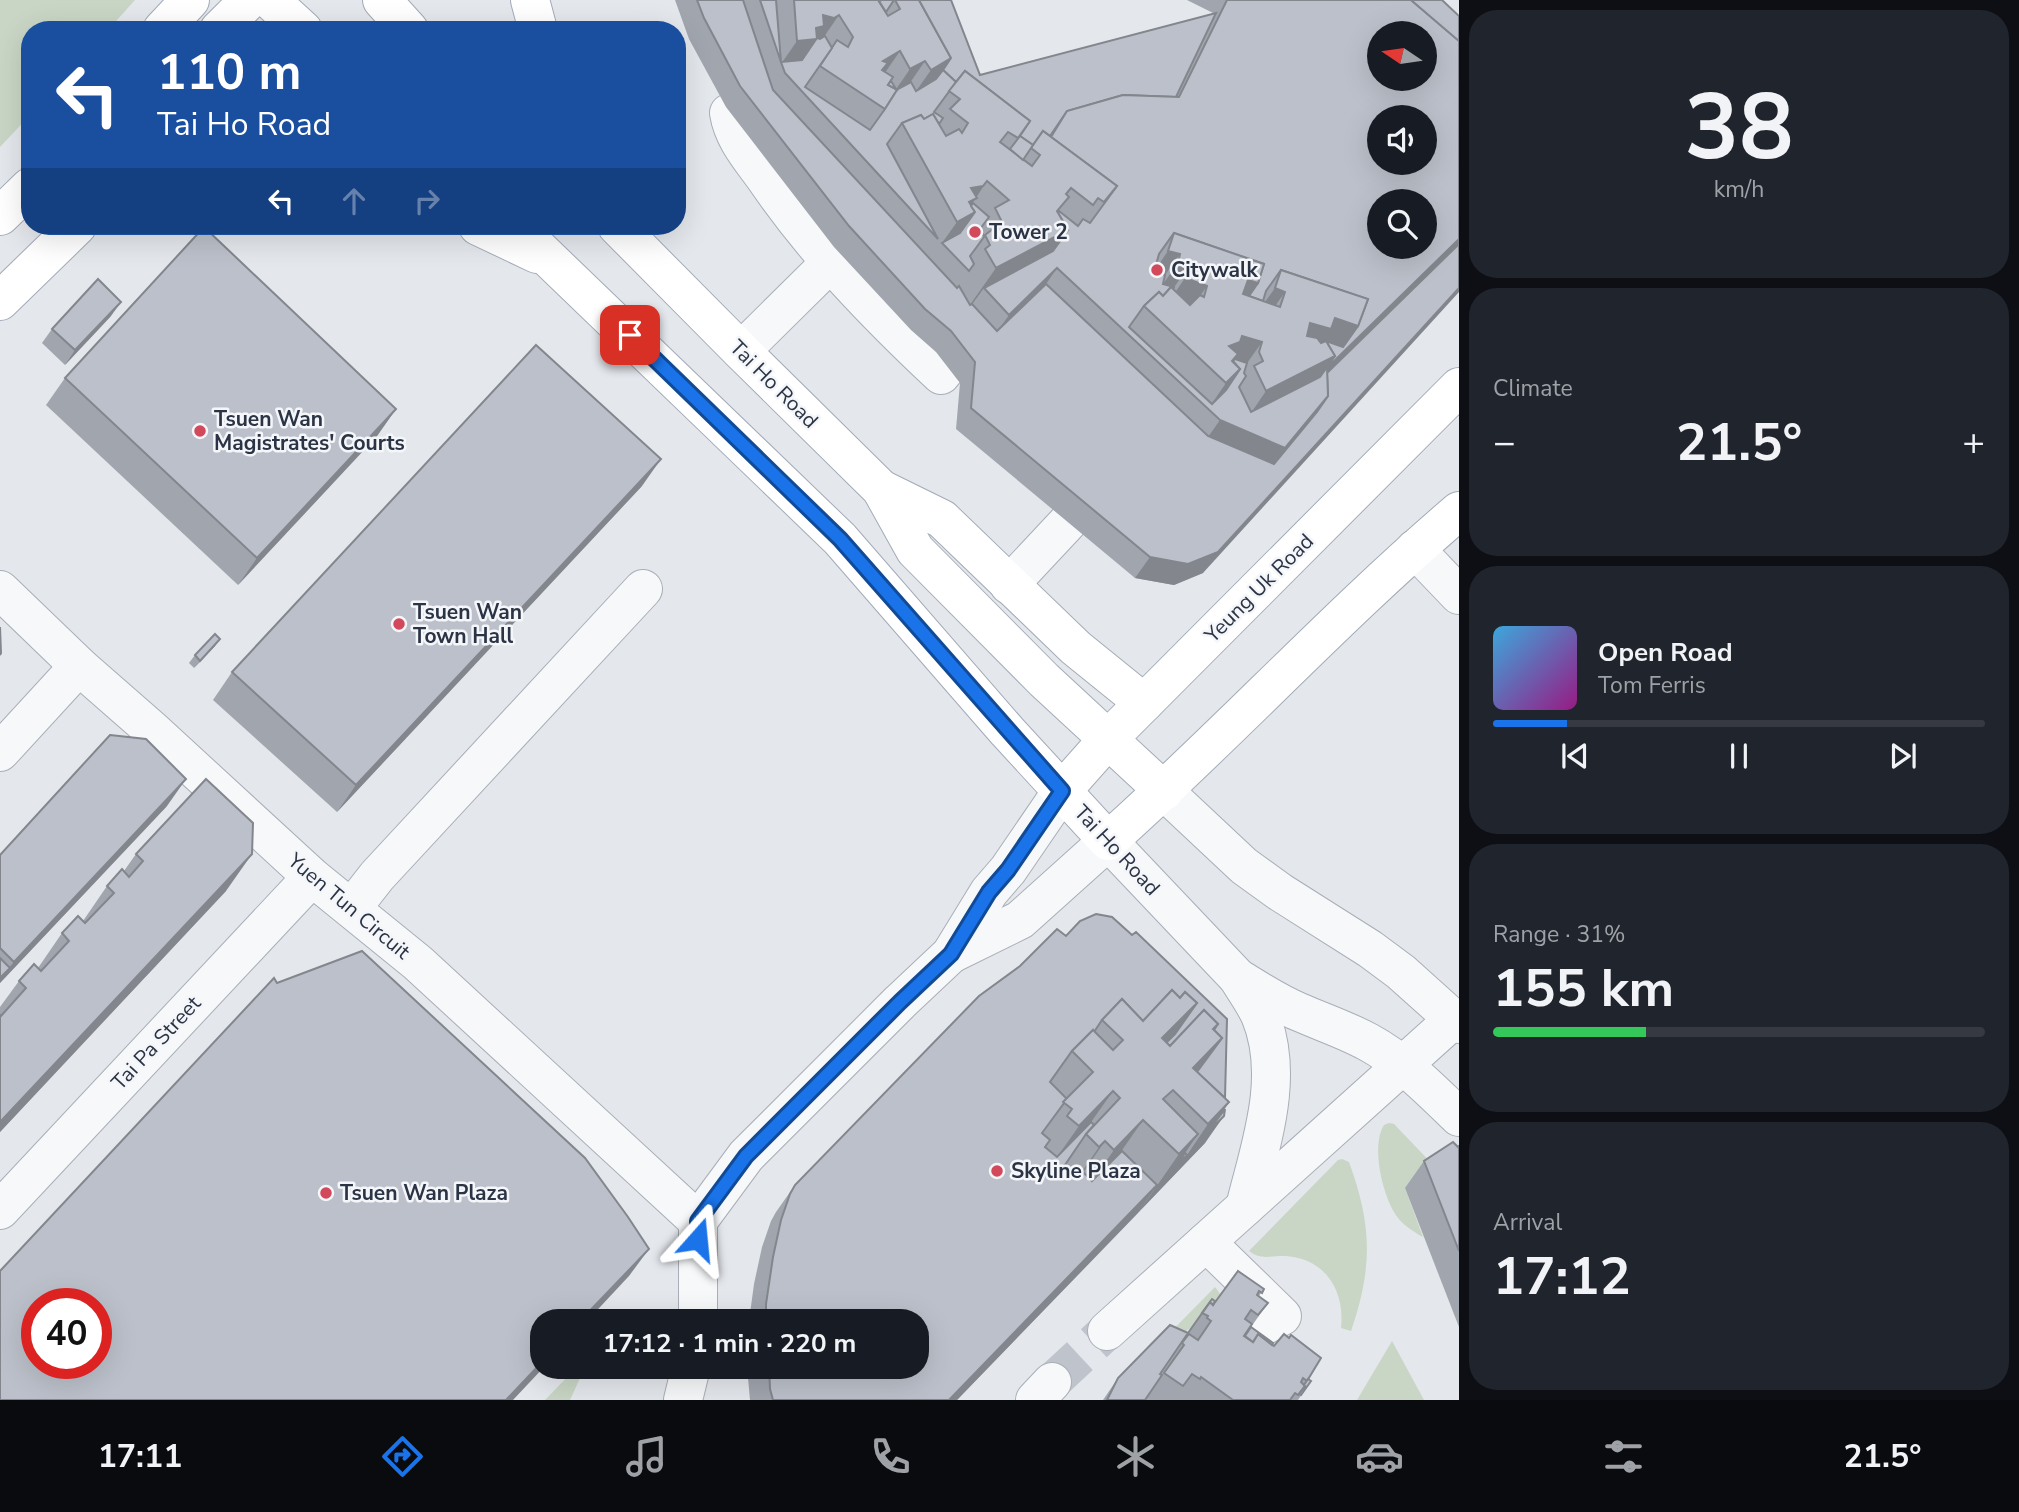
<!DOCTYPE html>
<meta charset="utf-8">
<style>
body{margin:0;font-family:"Nunito Sans",sans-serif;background:#20242c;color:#f1f3f6;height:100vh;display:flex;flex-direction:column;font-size:26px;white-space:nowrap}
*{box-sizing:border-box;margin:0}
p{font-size:23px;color:#9ea1a6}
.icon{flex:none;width:38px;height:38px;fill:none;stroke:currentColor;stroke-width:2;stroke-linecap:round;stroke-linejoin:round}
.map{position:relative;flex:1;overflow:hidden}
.sheet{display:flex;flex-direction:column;gap:10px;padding:10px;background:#0d0f14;width:560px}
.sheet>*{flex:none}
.top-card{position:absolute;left:21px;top:21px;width:665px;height:214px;border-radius:28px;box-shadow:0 7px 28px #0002;background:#1a4fa0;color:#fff;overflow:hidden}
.needle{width:46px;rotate:283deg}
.controls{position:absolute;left:1367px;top:21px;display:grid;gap:14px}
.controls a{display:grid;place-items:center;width:70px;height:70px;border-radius:50%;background:#171b24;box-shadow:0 7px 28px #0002;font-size:35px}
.speed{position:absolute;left:21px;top:1288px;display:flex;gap:14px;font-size:35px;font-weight:700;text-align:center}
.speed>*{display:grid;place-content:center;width:91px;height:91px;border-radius:50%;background:#171b24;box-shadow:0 7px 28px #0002;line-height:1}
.speed .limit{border:10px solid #d22;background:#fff;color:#111}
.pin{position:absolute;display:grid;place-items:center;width:60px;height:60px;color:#fff;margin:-30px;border-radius:14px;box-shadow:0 4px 10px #0006}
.me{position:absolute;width:77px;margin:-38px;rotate:18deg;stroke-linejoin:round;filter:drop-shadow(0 0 5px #0008)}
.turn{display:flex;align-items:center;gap:24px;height:147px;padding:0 21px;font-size:32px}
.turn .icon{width:91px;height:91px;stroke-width:2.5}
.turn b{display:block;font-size:49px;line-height:60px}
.lanes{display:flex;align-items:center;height:66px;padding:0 21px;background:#0003;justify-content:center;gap:35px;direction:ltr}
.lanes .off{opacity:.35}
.big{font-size:52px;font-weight:700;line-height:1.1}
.sheet .tile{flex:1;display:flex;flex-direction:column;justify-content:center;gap:10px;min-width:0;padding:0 24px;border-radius:28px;background:#20242c}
.sheet .dial{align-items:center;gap:0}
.dial b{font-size:91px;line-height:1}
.song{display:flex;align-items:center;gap:21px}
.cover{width:84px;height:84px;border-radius:10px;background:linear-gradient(135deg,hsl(200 70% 55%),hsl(310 70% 35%))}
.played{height:7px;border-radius:4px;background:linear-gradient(90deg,#1a73e8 15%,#363941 15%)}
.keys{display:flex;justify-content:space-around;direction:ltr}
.heat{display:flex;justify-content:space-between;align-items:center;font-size:38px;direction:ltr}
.charge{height:10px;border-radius:5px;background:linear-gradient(90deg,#34c759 31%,#363941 0)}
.trip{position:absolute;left:530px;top:1309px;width:399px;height:70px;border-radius:28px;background:#171b24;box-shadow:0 7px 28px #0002;font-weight:700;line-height:70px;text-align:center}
.tabs{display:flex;height:112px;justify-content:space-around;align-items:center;background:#090b0e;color:#9ea1a6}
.tabs .icon{width:49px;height:49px}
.tabs .selected{color:#1a73e8}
.tabs b{font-size:32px;color:#f1f3f6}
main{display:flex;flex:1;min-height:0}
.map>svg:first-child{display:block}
.green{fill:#c9d6c5}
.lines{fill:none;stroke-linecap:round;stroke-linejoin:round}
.minor-tunnel{stroke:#bfc3cb;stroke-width:38;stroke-dasharray:38 19;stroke-linecap:butt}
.minor-casing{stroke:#a9aeb7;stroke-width:40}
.major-casing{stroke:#a3abb8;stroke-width:40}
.minor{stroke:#f7f8fa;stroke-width:38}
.major{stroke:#fff;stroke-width:38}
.wall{fill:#a1a5ae}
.shaded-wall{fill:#83868d}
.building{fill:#bbc0ca;stroke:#83868d;stroke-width:2;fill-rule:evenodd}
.route-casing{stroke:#114b97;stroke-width:18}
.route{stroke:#1a73e8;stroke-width:12}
.poi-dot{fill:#d1495b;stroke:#f4f6f9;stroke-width:2.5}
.labels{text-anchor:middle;stroke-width:5;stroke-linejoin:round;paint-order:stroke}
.poi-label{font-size:21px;font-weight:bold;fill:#2b3445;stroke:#f4f6f9;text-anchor:start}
.street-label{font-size:21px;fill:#2b3445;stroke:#f4f6f9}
</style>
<main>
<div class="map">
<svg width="1459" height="1400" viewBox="0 0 1459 1400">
<rect width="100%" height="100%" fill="#e4e7ec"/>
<g class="green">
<polygon points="0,0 135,0 108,30 30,30 30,115 0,147"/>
<path d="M 1389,1123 L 1394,1124 L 1436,1168 L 1405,1188 L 1423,1237 C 1412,1231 1400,1223 1394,1212 C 1382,1192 1371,1145 1384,1125 Z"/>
<path d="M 1342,1159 L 1349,1162 C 1372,1225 1373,1267 1351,1331 L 1341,1328 C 1345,1291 1326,1259 1286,1256 C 1272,1255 1262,1261 1249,1251 L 1338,1160 Z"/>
<polygon points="1215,1287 1221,1295 1223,1304 1178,1337 1151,1352"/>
<polygon points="1392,1341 1424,1400 1357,1400"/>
<polygon points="577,1367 585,1367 570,1400 545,1400"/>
</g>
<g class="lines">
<polyline class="minor-tunnel" points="1052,1382 1107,1331"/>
<g class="minor-casing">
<g id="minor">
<path d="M 729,113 C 733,138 750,157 765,178 C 815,251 876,314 941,375 L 945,370"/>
<polyline points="741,351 830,263"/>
<polyline points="1415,549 1459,595"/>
<polyline points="1009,585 1068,522"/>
<polyline points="0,590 79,666 151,729 312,877 418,963 698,1221"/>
<polyline points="0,752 79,666"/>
<polyline points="1164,791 1244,866 1280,892 1370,949 1401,972 1459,1024"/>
<polyline points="352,908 377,876 643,589"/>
<path d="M 951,954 L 1020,920 L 1108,841 L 1238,978 C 1258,990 1277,1003 1299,1012 C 1322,1022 1346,1030 1368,1042 C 1403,1061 1431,1090 1459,1117"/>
<path d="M 1238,978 C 1245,990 1254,1002 1260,1015 C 1286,1077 1260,1146 1245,1207"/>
<polyline points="0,1210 312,877"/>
<polyline points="1206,1242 1282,1316 1223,1348"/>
<polyline points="698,1321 698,1221 746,1156 900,1002 951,954 989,892 1008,870 1062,791"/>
<polyline points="1107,1331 1454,1019"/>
<polyline points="683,1400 691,1367"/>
<polyline points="1035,1400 1052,1382"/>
</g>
</g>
<g class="major-casing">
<g id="major">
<polyline points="270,0 303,30"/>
<polyline points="382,0 409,30"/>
<polyline points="530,0 538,30"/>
<polyline points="162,30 190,0"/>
<polyline points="219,30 249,0"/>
<polyline points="0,216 30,187"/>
<polyline points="478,226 537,254"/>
<path d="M 515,226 L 840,539 L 1007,731 L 1108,841 C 1228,734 1337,615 1459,511"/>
<polyline points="617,226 741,351 881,489 915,550 1044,680 1164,791"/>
<polyline points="0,301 77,226"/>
<polyline points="881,489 942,519 1076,648 1144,703"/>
<polyline points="1062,791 1108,739 1459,387"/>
</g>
</g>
<use href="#minor" class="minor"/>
<use href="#major" class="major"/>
</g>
<g class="wall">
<polygon points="675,0 951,0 980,75 1213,14 1213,13 1187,0 1442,0 1203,573 1174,585 1135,578 956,429 960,383 936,352 911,330 834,247 726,107 689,39"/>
<polygon points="111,316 65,365 42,343 52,329"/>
<polygon points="65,378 396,409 377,436 238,585 46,405"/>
<polygon points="642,486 337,812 213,700 232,672"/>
<polygon points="215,646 194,668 189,663 195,655"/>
<polygon points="167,806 0,983 0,855"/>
<polygon points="136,854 226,891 0,1132 0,1007 19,981 38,968 62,933 83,921 107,886 124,871"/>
<polygon points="1020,966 1225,1098 1229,1102 1205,1143 957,1400 750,1400 747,1367 917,1367 917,1321 749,1321 754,1284 762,1247 771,1221 776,1212 795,1185"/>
<polygon points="1459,1146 1459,1327 1405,1188 1424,1161"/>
<polygon points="1264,1289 1259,1296 1268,1303 1251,1327 1272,1345 1311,1381 1298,1400 1103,1400 1118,1378 1188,1333 1212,1299 1215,1301"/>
</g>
<g class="shaded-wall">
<polygon points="823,15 839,15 799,73 781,64 797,41"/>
<polygon points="900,51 871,93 883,61"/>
<polygon points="951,58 910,117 890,128 931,70"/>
<polygon points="925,61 885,119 885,109 883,108 910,69"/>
<polygon points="987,181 962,219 975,212 948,250 942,243 957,222 971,188"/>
<polygon points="1068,230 1027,288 984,288 957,325 955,326 996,268"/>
<polygon points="1459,239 1459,250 1328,396 1302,433 1259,485 1194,457 1220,420 1240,429 1266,391 1262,342 1221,400 1208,409 1226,383 1204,297 1207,286 1186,316 1161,313 1185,278 1189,266 1158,310 1146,308 1178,263 1258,283 1250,323 1275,288 1285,292 1261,326"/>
<polygon points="1168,251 1180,254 1139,312 1127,310"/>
<polygon points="1057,268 1031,306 983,352 1009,315"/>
<polygon points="1459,288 1459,292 1203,573 1174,585 1135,578 1150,557 1188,564"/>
<polygon points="121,302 111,316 65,365 75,350"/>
<polygon points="396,409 377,436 238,585 257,558"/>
<polygon points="661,459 642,486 337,812 356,785"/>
<polygon points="220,639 215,646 194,668 200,661"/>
<polygon points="186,779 167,806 0,983 0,978 14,962"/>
<polygon points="252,854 226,891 0,1132 0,1122"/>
<polygon points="1197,1003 1156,1061 1162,1038"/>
<polygon points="1222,1038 1181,1096 1193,1068"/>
<polygon points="1113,1091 1072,1149 1038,1184 1079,1126"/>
<polygon points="1229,1102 1207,1133 1224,1116 1205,1143 1138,1213 1179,1154 1198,1134 1177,1165 1187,1155 1208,1124"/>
<polygon points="1143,1120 1102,1179 1073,1208 1114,1150"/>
<polygon points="1105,1141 1064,1200 1059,1205 1099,1147"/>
<polygon points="1157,1185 1138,1213 957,1400 949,1400"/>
<polygon points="649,1249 629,1276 587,1321 580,1321"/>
<polygon points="542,1362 542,1367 544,1367 513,1400 506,1400"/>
</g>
<g class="building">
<polygon points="697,0 743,0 773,90 957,288 959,286 970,305 972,304 997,331 1046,284 1208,436 1274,464 1317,412 1328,396 1327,373 1459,244 1459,288 1218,552 1188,564 1150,557 971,408 975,362 951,331 925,309 849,226 740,86 704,18"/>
<polygon points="760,0 776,0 781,62"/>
<polygon points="794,0 878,0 888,16 900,9 895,0 919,0 951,58 931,70 925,61 910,69 900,51 883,61 888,63 882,70 893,77 888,85 897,90 885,109 820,66 837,40 848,47 853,37 839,15 834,18 823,15 824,26 816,28 817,39 797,41"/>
<polygon points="882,0 894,0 886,12 879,1"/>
<polygon points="919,0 951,0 980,75 1216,13 1176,97 1123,95 1067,111 1050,136 1043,131 1033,145 1020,136 1030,121 965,71 956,82 943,70 951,58"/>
<path d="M 1227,0 L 1411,0 L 1459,41 L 1459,239 L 1327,368 L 1328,396 L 1285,448 L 1220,420 L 1057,268 L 1009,315 L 984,288 L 1053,251 L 1068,230 L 1058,213 L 1059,211 L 1078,226 L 1083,219 L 1090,223 L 1117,186 L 1051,137 L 1067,111 L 1123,95 L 1179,97 ZM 1379,33 L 1424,33 L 1424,79 L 1379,79 ZM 1379,117 L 1424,117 L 1424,163 L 1379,163 ZM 1379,201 L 1424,201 L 1424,247 L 1379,247 ZM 1174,233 L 1264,264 L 1258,283 L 1249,296 L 1263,301 L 1266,291 L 1281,270 L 1368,299 L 1358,326 L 1343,347 L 1326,341 L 1335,356 L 1320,377 L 1251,412 L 1239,387 L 1246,376 L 1244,373 L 1247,363 L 1235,359 L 1233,361 L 1240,369 L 1226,390 L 1212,404 L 1129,327 L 1144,306 L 1159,292 L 1163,296 L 1171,287 L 1173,290 L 1174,287 L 1163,284 L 1165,275 L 1154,272 L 1159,254 Z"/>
<polygon points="1411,0 1442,0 1459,16 1459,41"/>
<polygon points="825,36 832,48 805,87 870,130 885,109 897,90 896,90 911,82 916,91 936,79 943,70 956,82 934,112 943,118 939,124 933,114 924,119 921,115 902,123 887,144 938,239 785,73 781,62 802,60 817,38 820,39"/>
<polygon points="965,71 1030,121 1018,138 1008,132 1000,142 1032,166 1040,155 1031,148 1043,131 1117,186 1104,202 1098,198 1093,205 1071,188 1066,194 1069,197 1057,211 1068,230 996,268 985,249 990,245 985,235 1002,222 995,208 1009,200 987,181 983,186 971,188 977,198 969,202 975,212 957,222 902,123 921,115 924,119 933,114 946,136 959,129 962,133 968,123 950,109 960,99 949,91"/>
<polygon points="891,81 896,89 888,85"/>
<polygon points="1020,136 1033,145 1023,160 1010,149"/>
<polygon points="973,203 989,217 980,229 984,237 970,256 974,264 969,271 942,243 960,233 975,212 971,206"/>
<polygon points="204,227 396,409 257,558 65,378"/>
<polygon points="1174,233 1264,264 1258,283 1248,280 1243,294 1280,307 1285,292 1275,288 1281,270 1368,299 1358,326 1335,318 1331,329 1310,323 1307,336 1317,338 1321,343 1326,341 1335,356 1266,391 1254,366 1263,361 1259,352 1262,342 1242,336 1240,342 1229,346 1238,354 1232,361 1240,369 1226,383 1144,306 1159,292 1163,296 1171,287 1190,305 1200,295 1204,297 1207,286 1185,278 1189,266 1178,263 1180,254 1168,251"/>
<polygon points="98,279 121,302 75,350 52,329"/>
<polygon points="536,345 661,459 356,785 232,672"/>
<polygon points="0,627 1,653 0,655"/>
<polygon points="215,634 220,639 200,661 195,655"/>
<polygon points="110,735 146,739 186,779 14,962 0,948 0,855"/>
<polygon points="206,779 253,823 252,854 0,1122 0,1015 1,1016 26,988 19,981 34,964 41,971 69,941 62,933 78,916 85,923 114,893 107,886 122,869 129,877 143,861 136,854"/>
<polygon points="1096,914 1112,917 1132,935 1136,932 1227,1019 1225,1098 1197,1072 1222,1038 1214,1030 1218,1024 1204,1010 1170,1046 1166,1043 1175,1034 1197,1003 1185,992 1180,998 1172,990 1143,1021 1122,999 1102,1020 1094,1032 1093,1030 1072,1051 1050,1082 1067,1099 1042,1133 1050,1140 1045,1147 1057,1157 1091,1122 1094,1125 1086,1134 1065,1165 1078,1178 1083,1172 1092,1181 1122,1151 1157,1185 949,1400 773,1400 770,1389 769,1367 917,1367 917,1321 766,1321 766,1304 773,1257 781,1220 790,1194 795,1185 979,996 1020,966 1057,929 1066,936 1080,921"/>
<path d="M 362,951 L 585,1158 L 628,1217 L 649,1249 L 580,1321 L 542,1321 L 542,1362 L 506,1400 L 0,1400 L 0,1271 L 274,978 L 277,983 ZM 37,1304 L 96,1304 L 96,1363 L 37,1363 Z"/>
<polygon points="0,958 10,968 0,978"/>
<polygon points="1172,990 1180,998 1185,992 1197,1003 1162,1038 1170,1046 1204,1010 1218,1024 1213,1029 1222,1038 1193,1068 1229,1102 1208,1124 1173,1090 1163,1099 1198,1134 1179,1154 1143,1120 1114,1150 1105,1141 1099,1147 1086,1134 1120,1098 1113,1091 1079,1126 1067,1116 1072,1109 1063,1102 1093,1072 1072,1051 1093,1030 1113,1050 1123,1040 1102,1020 1122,999 1143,1021"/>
<polygon points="1225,1109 1224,1116 1207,1133"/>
<polygon points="1453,1142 1458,1147 1459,1146 1459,1251 1424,1161"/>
<polygon points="1185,1153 1187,1155 1177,1165"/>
<polygon points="1238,1271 1264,1289 1262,1293 1259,1291 1257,1295 1268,1303 1258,1315 1251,1310 1245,1319 1252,1324 1244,1336 1253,1342 1258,1334 1274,1346 1284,1334 1289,1338 1291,1335 1321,1358 1307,1381 1303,1378 1301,1382 1305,1386 1298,1395 1295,1393 1290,1400 1233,1400 1201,1377 1200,1379 1192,1374 1183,1386 1164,1373 1184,1345 1182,1343 1189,1334 1198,1340 1211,1321 1207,1318 1208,1316 1202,1313 1210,1302 1213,1305"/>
<polygon points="1212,1299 1215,1301 1213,1305 1210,1302 1188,1333"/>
<polygon points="1170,1325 1188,1333 1160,1374 1162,1375 1145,1400 1107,1400 1118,1378"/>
<polygon points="1251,1327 1273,1343 1272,1345 1258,1334 1253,1342 1245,1336"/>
<polygon points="1308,1379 1311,1381 1301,1395 1299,1394 1305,1386 1304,1385"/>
</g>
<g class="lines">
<g class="route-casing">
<polyline id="route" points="630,335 840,539 1062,791 1008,870 989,892 951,954 900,1002 746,1156 698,1221 698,1239"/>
</g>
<use href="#route" class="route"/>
</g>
<g class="poi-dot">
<circle cx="975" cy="232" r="7"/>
<circle cx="1157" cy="270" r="7"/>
<circle cx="200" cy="431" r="7"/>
<circle cx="399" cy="624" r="7"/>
<circle cx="997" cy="1171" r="7"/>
<circle cx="326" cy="1193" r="7"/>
</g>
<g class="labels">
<g class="poi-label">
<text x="989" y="239">Tower 2</text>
<text x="1171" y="277">Citywalk</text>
<text x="214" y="426">Tsuen Wan<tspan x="214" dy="24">Magistrates' Courts</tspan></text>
<text x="413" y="619">Tsuen Wan<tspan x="413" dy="24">Town Hall</tspan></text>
<text x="1011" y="1178">Skyline Plaza</text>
<text x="340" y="1200">Tsuen Wan Plaza</text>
</g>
<g class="street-label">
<text transform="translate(774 384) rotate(45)" y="7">Tai Ho Road</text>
<text transform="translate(1259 588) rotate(-45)" y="7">Yeung Uk Road</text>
<text transform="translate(1117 850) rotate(47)" y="7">Tai Ho Road</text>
<text transform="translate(349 906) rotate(40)" y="7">Yuen Tun Circuit</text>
<text transform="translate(156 1043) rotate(-47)" y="7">Tai Pa Street</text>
</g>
</g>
</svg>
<div class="controls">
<a><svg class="needle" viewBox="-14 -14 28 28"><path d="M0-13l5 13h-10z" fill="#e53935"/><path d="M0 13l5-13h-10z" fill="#9ea1a6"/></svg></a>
<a><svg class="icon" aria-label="sound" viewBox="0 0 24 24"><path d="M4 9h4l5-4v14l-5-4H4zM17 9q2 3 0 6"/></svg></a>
<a><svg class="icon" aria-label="search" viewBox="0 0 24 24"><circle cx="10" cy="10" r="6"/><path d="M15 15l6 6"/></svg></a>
</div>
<div class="speed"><div class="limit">40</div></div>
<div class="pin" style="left:630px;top:335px;background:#d93025"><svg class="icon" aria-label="arrive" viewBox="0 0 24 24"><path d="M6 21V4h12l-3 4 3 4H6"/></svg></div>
<svg class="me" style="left:698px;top:1239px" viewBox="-20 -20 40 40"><path d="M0-17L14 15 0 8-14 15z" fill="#1a73e8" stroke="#fff" stroke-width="4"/></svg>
<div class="trip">17:12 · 1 min · 220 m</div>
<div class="top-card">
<div class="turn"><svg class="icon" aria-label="left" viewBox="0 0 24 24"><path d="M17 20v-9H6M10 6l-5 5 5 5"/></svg><div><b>110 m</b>Tai Ho Road</div></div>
<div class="lanes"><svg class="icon" aria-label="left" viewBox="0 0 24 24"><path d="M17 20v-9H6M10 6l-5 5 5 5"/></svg><svg class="icon off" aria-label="ahead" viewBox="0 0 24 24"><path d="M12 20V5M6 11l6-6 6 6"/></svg><svg class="icon off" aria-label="right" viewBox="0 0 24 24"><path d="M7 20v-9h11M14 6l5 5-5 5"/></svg></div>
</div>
</div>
<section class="sheet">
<div class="tile dial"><b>38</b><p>km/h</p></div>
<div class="tile"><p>Climate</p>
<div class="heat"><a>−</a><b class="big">21.5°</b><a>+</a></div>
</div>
<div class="tile">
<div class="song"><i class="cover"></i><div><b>Open Road</b><p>Tom Ferris</p></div></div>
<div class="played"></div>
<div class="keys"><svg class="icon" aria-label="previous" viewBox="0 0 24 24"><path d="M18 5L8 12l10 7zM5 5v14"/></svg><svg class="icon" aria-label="pause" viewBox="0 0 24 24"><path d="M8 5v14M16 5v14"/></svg><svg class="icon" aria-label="next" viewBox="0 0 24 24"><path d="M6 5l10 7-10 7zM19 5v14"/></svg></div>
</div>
<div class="tile"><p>Range · 31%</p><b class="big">155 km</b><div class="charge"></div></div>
<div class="tile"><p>Arrival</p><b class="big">17:12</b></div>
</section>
</main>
<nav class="tabs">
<b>17:11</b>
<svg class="icon selected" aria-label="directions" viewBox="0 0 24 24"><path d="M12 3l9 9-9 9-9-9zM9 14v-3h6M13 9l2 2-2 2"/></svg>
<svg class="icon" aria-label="music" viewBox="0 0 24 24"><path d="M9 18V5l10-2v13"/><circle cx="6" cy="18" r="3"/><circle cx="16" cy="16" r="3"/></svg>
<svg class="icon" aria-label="phone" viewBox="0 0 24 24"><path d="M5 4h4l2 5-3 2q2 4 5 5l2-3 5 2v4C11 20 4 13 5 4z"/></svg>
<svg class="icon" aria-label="climate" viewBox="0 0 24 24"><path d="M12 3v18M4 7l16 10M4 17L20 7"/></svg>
<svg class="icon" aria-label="car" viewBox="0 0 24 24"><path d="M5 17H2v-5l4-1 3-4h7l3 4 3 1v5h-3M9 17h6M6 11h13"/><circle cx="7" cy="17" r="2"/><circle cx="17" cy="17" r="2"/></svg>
<svg class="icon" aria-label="filters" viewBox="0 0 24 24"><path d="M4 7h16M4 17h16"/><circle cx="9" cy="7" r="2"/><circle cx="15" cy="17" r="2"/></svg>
<b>21.5°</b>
</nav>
